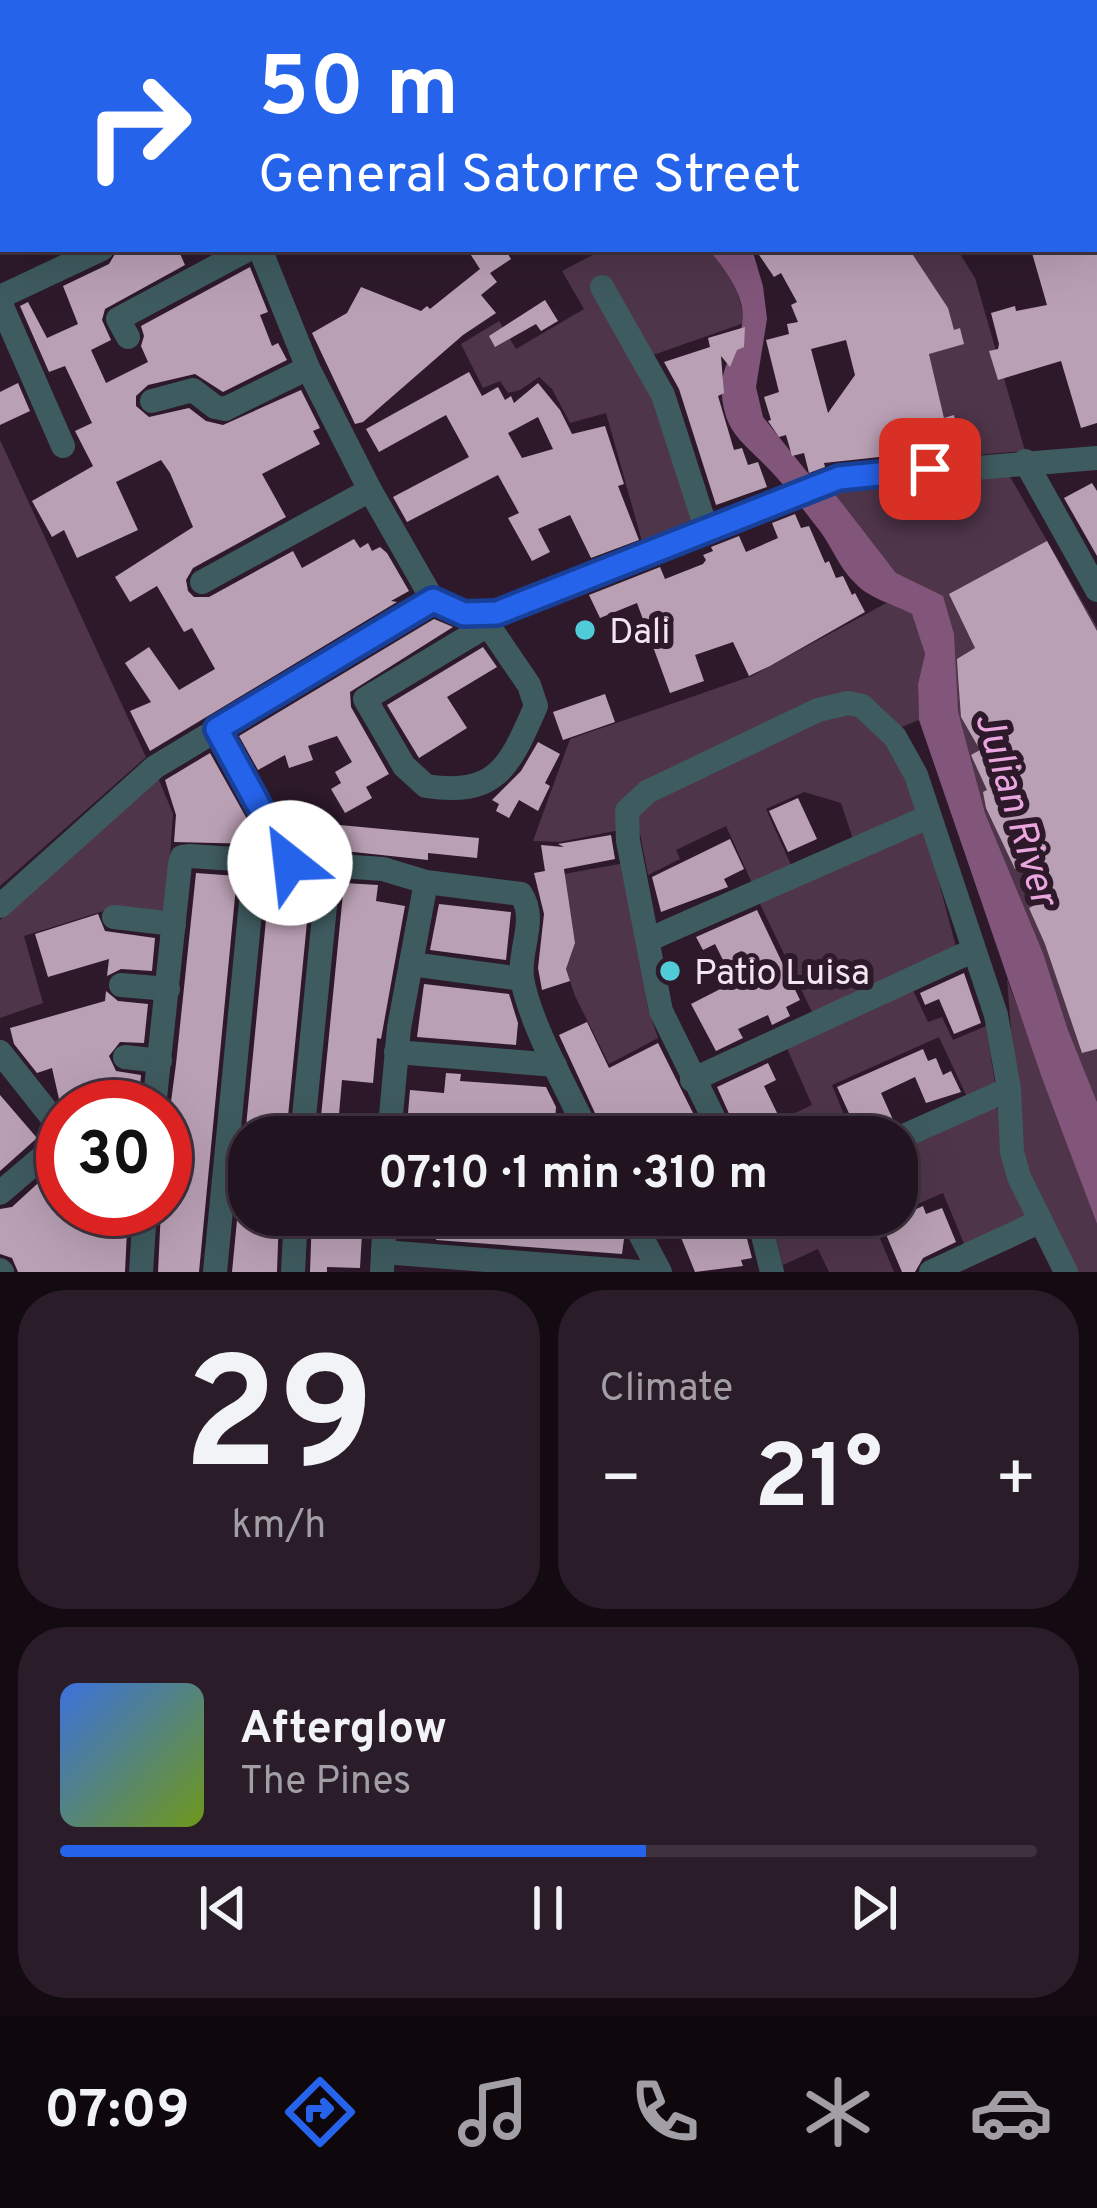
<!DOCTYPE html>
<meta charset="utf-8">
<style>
body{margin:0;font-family:Overpass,sans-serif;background:#2a1c29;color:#f1f3f6;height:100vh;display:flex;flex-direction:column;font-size:45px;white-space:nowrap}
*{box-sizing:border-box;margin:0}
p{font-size:39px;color:#a29ea5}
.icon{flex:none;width:66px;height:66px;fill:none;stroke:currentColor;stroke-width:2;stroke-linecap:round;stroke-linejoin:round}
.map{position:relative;height:1272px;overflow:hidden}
.sheet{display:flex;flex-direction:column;gap:18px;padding:18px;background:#130a12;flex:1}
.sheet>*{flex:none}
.hud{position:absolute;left:0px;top:0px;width:1098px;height:252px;box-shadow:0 12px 48px #0002,0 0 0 3px #3f323e;background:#2563eb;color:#fff;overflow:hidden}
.speed{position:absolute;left:36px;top:1080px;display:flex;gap:24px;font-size:60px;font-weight:700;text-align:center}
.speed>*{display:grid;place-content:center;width:156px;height:156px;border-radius:50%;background:#221320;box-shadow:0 12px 48px #0002,0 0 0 3px #3f323e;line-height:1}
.speed .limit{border:18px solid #d22;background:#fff;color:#111}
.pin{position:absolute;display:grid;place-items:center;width:102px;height:102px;color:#fff;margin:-51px;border-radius:24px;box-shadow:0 6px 18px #0006}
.me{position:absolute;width:132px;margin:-66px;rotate:331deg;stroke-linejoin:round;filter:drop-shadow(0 0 9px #0008)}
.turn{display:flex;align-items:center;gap:42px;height:252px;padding:0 60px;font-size:54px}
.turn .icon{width:156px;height:156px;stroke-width:2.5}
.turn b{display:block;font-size:84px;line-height:102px}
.big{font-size:90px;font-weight:700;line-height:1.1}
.sheet .widget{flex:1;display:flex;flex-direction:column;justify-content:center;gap:18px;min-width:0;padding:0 42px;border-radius:48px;background:#2a1c29}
.sheet .dial{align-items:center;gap:0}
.dial b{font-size:156px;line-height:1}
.song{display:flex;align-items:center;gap:36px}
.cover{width:144px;height:144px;border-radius:18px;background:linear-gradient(135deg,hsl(220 70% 55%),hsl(80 70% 35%))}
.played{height:12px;border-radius:6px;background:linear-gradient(90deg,#2563eb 60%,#3f323e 60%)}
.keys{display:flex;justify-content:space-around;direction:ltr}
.heat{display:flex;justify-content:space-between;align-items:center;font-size:66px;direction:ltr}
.sheet .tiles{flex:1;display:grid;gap:18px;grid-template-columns:1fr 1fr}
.widget:last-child{grid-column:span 2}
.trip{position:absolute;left:228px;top:1116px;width:690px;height:120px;border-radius:48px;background:#221320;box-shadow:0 12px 48px #0002,0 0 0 3px #3f323e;font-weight:700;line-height:120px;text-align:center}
.menu{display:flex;height:192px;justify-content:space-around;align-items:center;background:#0e080d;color:#a29ea5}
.menu .icon{width:84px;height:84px}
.menu .current{color:#2563eb}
.menu b{font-size:54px;color:#f1f3f6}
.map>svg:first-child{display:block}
.green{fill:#4f354a}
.water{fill:#82567b}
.building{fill:#baa0b5;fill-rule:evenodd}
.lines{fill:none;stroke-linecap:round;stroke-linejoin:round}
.minor{stroke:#3e5b5f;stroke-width:24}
.route-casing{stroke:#184099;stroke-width:30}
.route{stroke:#2563eb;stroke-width:21}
.poi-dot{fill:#52cbd9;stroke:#2d192a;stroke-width:4.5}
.labels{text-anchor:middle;stroke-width:12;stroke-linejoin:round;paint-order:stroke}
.poi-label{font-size:36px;fill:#f3e5f0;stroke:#2d192a;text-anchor:start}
.water-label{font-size:39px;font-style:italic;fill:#eaa6de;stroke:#2d192a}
</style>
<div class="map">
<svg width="1097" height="1272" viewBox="0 0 1097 1272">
<rect width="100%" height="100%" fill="#2d192a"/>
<g class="green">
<polygon points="601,0 1097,0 1097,88 1095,3"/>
<path d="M 604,249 L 708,249 C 729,273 741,290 744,323 L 639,360 L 698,521 L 643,545 L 606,413 L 570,423 L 552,389 L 539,377 L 520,390 L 508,393 L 500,381 L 483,388 L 461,344 L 499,321 L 516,349 L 584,309 L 562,271 Z"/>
<polygon points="881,249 957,249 975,278 1025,451 953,457 920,315"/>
<polygon points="0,440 146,757 0,886"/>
<polygon points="1009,475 1097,627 1097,1102 1068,1030 1043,953 985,813 958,711 943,597 897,574 830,491"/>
<polygon points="890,601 912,614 925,654 918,684 919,720 897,729 867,702 640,790 620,830 559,842 533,841 570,739 752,676"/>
<polygon points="849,711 893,743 920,811 853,839 841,803 804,792 766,809 791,865 752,883 726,826 676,850 680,859 648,875 637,818 640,804 823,718"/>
<polygon points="157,775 173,814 166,914 113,908 24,936 43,1003 0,1018 0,920"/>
<polygon points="924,825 956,947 813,1014 759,902"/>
<polygon points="625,863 648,1008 658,1038 609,1064 575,996 566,969 575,943 564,874"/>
<polygon points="1007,979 1097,1224 1097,1272 1074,1272 1021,1154"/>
<polygon points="912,988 928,1022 942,1017 953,1040 986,1026 995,1083 967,1097 939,1037 832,1085 853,1137 744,1137 812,1105 786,1046"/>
<polygon points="996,1107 1002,1114 1027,1217 965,1246 943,1193 897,1213 897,1150"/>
<polygon points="771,1215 893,1215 874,1224 894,1272 829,1272 818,1249 783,1265"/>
</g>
<path class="water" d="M 708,249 L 752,249 L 763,286 L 767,319 L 756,387 L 763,417 L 807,472 L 837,497 L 896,573 L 943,596 L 954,634 L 958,711 L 985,813 L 1043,953 L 1068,1030 L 1097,1102 L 1097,1224 L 1042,1078 L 919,720 L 918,684 L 925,654 L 912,614 C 894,604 870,599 856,584 C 840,569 833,549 820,531 C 802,508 782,481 761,461 C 745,445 729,433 724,409 C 708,339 785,338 708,249 Z"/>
<g class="building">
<polygon points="118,249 178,249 185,265 105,309 102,320 111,340 91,350 106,383 148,362 141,346 144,336 141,326 250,267 268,312 260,315 272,346 278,343 287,360 223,392 195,374 148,385 136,396 136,406 149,417 189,408 206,421 223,425 301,390 320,428 313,431 320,444 262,474 286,517 193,568 186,580 188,591 194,597 209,597 293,551 302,568 354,539 360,548 368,543 372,551 380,547 387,553 409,591 391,601 397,602 150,751 130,711 151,702 125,663 149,647 179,690 215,669 192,628 184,632 157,586 130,602 115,577 193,527 170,473 161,460 116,482 138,530 77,558 64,530 52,537 32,501 93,466 75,431 92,423 65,366 49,372 20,306 28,302 47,338 78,324 63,286 109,264"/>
<polygon points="467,249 505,249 511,259 490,273 497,282 481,295 496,313 463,335 363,422 355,424 312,333 347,313 361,287 421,311 427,306 430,309 480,269"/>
<path d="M 755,249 L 909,249 L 948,308 L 954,330 L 960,328 L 964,344 L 929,354 L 944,418 L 954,415 L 958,436 L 908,442 L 909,446 L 896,448 L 898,455 L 824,463 L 825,467 L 809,473 L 804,453 L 792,456 L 786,435 L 779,437 L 768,421 L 771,420 L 764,397 L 779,392 L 766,340 L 789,334 L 787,324 L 798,322 L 791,305 L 797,302 L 781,273 L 774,277 ZM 846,340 L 855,375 L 828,413 L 811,349 Z"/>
<polygon points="1049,249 1097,249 1097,423 1081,428 1061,361 998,380 989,351 998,349 999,344 991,313 1015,306 1016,311 1047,305 1032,253"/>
<polygon points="545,300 558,321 541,331 536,324 495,347 489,336"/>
<polygon points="745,327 744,347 737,350 730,367 721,356 724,393 718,396 734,450 742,448 748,465 758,462 767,487 716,505 679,389 664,362 710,347 708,338"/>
<path d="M 469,372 L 482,396 L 498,387 L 505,400 L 511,396 L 514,403 L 538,383 L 560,410 L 572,434 L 605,426 L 624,484 L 618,486 L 639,540 L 591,558 L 570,515 L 538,529 L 550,552 L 532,561 L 508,518 L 519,513 L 498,475 L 407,522 L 393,497 L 469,457 L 446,415 L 379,452 L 366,429 ZM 538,417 L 553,449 L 522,458 L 508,433 Z"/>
<polygon points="18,383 30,411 0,425 0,392"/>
<polygon points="1092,483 1097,491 1097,556 1064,498"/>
<polygon points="795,514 801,528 809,526 825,563 829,561 836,578 843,576 852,595 855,593 865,612 770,666 749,676 733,642 695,655 704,681 670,693 637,603 600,618 589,595 660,567 665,579 703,564 706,560 703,555 713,551 711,547 739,536 746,552 778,538 772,523"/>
<polygon points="1047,541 1097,631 1097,1049 1082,1053 1045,944 1029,908 1035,905 1021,866 1015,869 986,808 983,792 987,790 971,755 980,750 961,717 958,676 957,659 975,648 949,594"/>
<polygon points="434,619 453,627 350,692 351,707 389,774 366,787 372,798 345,813 331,789 341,783 335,772 352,762 337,736 308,746 313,760 289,768 285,755 258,770 239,736"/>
<polygon points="483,647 497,667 447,697 467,728 419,758 387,705"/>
<polygon points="605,694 615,722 563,740 553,712"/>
<polygon points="538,742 560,754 545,783 550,786 538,811 519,800 509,818 496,811 499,804 492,800 521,771"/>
<polygon points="210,753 261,844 174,842 176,815 165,780"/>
<polygon points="798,798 817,839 788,852 769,811"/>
<polygon points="318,823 479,838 477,858 428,853 428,860 316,848"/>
<polygon points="611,835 615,859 564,869 575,943 566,969 570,981 542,990 538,968 544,914 534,873 545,871 541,845 564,847 558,844"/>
<polygon points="730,839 744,869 724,879 728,887 661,912 652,877"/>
<polygon points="196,873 237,876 199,1272 158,1272 161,1209 165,1209 165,1119 170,1109 176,1064"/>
<polygon points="270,878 311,881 286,1137 249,1137 249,1215 279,1215 277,1272 232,1272"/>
<polygon points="344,883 378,885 376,901 405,906 381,1039 377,1038 373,1083 342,1080 337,1137 319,1137"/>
<polygon points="439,904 511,912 506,960 430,950"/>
<polygon points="757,910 800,1000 786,1007 790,1016 772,1025 768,1015 738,1029 743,1038 716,1051 691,1004 734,982 715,944 703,950 696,937"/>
<polygon points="98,914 105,931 155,938 152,971 121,969 107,976 109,959 48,977 35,934"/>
<polygon points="964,973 981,1023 954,1034 939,999 925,1005 920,993"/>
<polygon points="424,984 509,994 518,1023 516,1045 417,1037"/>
<polygon points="106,991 118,1001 148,1004 144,1043 120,1042 109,1056 116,1071 141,1075 138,1107 65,1107 59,1099 52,1068 37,1073 14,1044 10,1028 105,1001"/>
<polygon points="587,1022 609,1068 658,1043 705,1137 606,1137 559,1035"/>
<polygon points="923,1049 928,1061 936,1058 943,1075 951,1071 961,1092 926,1103 915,1077 881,1093 894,1122 873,1134 870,1128 858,1133 837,1087"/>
<polygon points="768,1063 776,1080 764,1086 779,1117 739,1136 717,1087"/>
<polygon points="446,1073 461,1074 460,1081 546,1087 556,1107 554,1137 406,1136 410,1090 444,1093"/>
<polygon points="0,1095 37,1138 0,1171"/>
<polygon points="60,1163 63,1167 63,1209 128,1209 125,1272 18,1272 12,1258 0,1254 0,1209 12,1207"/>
<polygon points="923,1206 926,1214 942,1208 956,1242 923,1258 915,1272 902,1272 885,1232 900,1226 896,1218"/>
<polygon points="312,1215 363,1215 360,1268 327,1267 327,1272 310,1272"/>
<polygon points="451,1215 614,1215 624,1239 622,1254 436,1240 437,1229 450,1230"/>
<polygon points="653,1215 705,1215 689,1223 696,1237 744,1227 752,1258 741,1260 743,1266 695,1272 678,1230 661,1239 650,1217"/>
</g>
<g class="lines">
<g class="minor">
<polyline points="215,3 215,0"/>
<polyline points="260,249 308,368 370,490 433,600"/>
<polyline points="602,287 663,395 707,531"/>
<polyline points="0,297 102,249"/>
<polyline points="0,302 63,446"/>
<polyline points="128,337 118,319 249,249"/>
<polyline points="152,401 193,390 215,407 225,409 308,368"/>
<polyline points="1025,461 1097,590"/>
<polyline points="202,582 370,490"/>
<path d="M 482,616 L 529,685 L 536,706 C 510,765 498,797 426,786 L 404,766 L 365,699 L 488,625"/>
<polyline points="216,729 290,863"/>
<polyline points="0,906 155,767 433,600 465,614 497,613 839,479 1097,458"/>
<polyline points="114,917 174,924"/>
<polyline points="650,939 928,817"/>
<polyline points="411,964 522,979"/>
<polyline points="121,985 168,989"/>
<polyline points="0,1052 54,1120 57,1136 48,1152 0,1193"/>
<polyline points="396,1052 555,1065"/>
<polyline points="125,1057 160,1061"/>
<polyline points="692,1080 972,951"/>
<path d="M 154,1107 L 180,864 L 182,857 L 190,856 L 383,869 L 426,882 L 521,894 C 538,920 518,950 522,978 C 529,1022 570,1096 590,1137"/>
<polyline points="302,1137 329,866"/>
<polyline points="389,1137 399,1028 426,882"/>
<polyline points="723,1137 661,1011 628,841 627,811 647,792 818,710 848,703 862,706 895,737 916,775 996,1015 1009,1089 1012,1152 1019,1177 1066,1272"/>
<polyline points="897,1139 1009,1089"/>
<polyline points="630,1215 660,1272"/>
<polyline points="758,1215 772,1272"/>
<polyline points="383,1252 639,1272"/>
<polyline points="0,1270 2,1272"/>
<polyline points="141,1272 145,1209"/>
<polyline points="215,1272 255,861"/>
<polyline points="293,1272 296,1215"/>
<polyline points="382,1272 385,1215"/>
<polyline points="931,1272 1041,1221"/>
</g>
</g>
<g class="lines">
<g class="route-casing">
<polyline id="route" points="290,863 217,729 433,600 464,614 497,613 839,478 930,469"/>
</g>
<use href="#route" class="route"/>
</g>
<g class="poi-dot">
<circle cx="585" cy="630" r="12"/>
<circle cx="670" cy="971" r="12"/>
</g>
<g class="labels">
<g class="poi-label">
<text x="609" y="643">Dali</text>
<text x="694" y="984">Patio Luisa</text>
</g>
<g class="water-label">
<text transform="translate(1018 808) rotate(73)" y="14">Julian River</text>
</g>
</g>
</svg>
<div class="speed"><div class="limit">30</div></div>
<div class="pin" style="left:930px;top:469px;background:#d93025"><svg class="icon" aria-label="arrive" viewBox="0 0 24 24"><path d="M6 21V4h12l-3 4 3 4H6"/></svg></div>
<svg class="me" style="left:290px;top:863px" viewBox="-20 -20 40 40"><circle r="19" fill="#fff"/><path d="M0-13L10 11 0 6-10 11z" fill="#2563eb"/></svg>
<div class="trip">07:10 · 1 min · 310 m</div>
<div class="hud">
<div class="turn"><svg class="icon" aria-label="right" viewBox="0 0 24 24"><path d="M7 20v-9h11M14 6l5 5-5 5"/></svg><div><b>50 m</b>General Satorre Street</div></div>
</div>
</div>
<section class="sheet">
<div class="tiles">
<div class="widget dial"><b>29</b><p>km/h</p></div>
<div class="widget"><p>Climate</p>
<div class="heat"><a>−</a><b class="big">21°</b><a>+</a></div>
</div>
<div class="widget">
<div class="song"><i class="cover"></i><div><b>Afterglow</b><p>The Pines</p></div></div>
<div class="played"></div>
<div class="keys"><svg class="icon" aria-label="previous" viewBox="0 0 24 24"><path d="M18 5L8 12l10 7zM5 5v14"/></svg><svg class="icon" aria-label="pause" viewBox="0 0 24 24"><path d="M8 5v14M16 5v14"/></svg><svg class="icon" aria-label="next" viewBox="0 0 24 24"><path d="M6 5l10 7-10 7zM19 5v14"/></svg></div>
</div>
</div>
</section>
<nav class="menu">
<b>07:09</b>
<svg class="icon current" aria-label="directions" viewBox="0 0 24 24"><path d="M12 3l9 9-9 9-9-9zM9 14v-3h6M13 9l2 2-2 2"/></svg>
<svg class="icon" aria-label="music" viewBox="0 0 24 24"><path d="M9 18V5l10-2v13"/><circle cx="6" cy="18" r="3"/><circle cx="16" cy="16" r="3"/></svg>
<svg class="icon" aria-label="phone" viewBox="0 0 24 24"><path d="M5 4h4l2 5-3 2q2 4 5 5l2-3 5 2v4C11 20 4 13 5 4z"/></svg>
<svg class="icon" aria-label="climate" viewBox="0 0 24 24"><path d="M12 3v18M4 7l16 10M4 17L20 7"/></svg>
<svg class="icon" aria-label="car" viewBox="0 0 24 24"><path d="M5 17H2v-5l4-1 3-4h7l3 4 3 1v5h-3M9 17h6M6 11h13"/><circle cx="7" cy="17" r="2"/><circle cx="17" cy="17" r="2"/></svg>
</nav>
